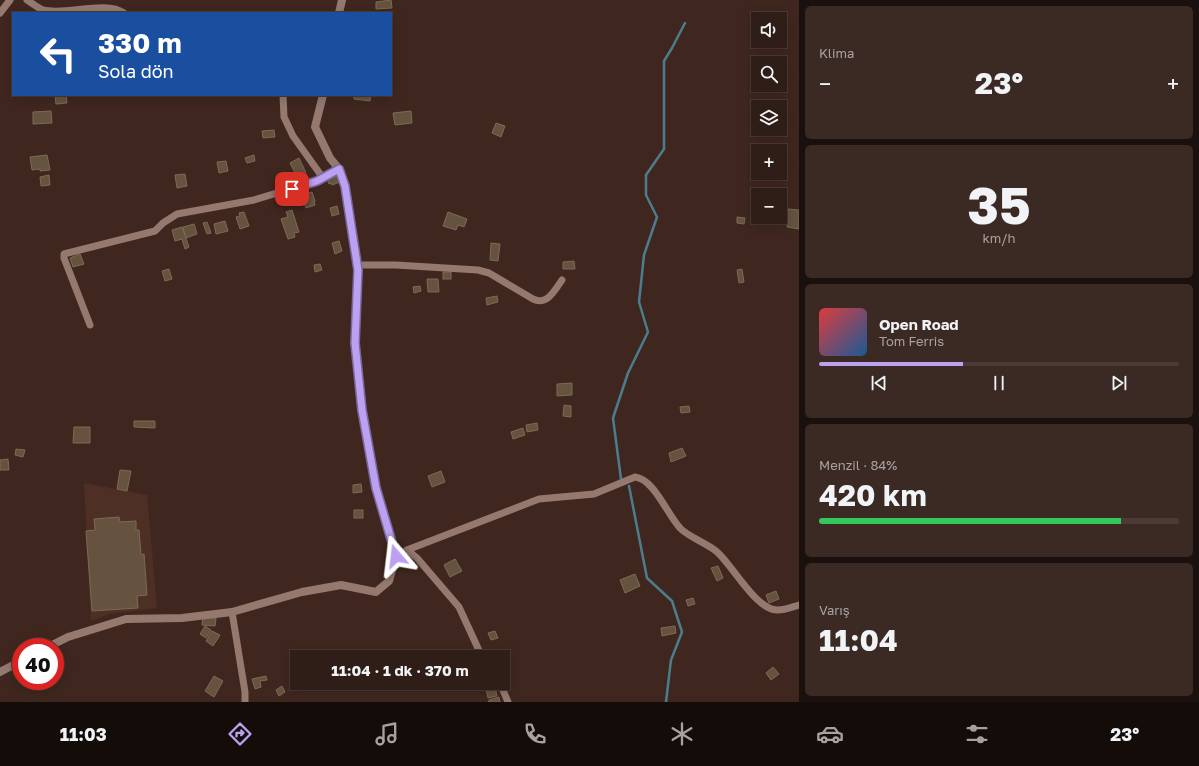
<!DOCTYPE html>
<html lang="tr">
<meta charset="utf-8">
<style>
body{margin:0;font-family:"Golos Text",sans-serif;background:#3b2a24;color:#f1f3f6;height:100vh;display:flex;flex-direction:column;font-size:15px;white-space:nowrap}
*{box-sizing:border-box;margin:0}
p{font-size:13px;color:#a7a2a1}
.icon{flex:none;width:22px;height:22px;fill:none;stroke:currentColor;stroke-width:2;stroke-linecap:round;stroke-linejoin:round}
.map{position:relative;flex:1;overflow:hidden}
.details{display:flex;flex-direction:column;gap:6px;padding:6px;background:#1a100d;width:400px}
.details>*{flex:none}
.guide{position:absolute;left:12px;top:12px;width:380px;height:84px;border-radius:0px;box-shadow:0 2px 10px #0003,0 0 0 1px #4a3b36;background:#1a4fa0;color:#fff;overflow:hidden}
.tools{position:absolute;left:751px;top:12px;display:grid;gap:8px}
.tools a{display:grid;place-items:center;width:36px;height:36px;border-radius:0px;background:#2f1d17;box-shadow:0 2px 10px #0003,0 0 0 1px #4a3b36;font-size:20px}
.speed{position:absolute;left:12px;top:638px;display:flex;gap:8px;font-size:20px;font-weight:700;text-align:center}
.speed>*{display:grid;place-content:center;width:52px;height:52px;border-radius:50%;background:#2f1d17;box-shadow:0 2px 10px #0003,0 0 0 1px #4a3b36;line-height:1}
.speed .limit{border:6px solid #d22;background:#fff;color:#111}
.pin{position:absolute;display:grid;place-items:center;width:34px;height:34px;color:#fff;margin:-17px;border-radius:8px;box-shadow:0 2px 6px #0006}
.me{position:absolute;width:44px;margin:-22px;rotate:343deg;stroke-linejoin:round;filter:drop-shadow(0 0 3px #0008)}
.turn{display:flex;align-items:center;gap:14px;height:84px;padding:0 20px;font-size:18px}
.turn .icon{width:52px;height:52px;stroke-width:2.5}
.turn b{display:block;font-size:28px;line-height:34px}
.big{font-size:30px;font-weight:700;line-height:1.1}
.details .tile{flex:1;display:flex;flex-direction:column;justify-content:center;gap:6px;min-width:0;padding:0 14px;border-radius:6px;background:#3b2a24}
.details .dial{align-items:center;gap:0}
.dial b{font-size:52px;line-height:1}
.song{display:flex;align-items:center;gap:12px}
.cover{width:48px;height:48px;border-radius:6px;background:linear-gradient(135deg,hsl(0 70% 55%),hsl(210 70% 35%))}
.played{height:4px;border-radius:2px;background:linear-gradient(90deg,#bca0f2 40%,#4a3b36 40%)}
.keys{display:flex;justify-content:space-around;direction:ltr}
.heat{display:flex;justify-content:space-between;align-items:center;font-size:22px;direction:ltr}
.charge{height:6px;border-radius:3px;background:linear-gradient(90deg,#34c759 84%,#4a3b36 0)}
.trip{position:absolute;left:290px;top:650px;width:220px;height:40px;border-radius:0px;background:#2f1d17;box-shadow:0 2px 10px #0003,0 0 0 1px #4a3b36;font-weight:700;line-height:40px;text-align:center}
.tab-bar{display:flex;height:64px;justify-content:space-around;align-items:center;background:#130c09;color:#a7a2a1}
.tab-bar .icon{width:28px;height:28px}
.tab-bar .selected{color:#bca0f2}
.tab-bar b{font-size:18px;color:#f1f3f6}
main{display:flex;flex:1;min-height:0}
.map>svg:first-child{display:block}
.built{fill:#4d2f25}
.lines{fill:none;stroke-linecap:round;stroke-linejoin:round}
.stream{stroke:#4b7d8e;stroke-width:2.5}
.building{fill:#65533f;stroke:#7d6a56}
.minor{stroke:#95796f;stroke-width:7}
.tertiary{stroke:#95796f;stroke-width:8}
.route-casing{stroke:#7a689d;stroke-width:10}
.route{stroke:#bca0f2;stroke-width:7}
</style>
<main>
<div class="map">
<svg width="799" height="702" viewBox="0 0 799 702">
<rect width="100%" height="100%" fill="#3f271f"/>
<polygon class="built" points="84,483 147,495 157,608 109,614 91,621"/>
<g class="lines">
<g class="stream">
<polyline points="621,479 613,418 628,373 648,332 639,302 644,255 657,217 646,195 646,175 664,149 664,61 672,48 685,23"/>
<polyline points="629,486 647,578 672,601 682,632 671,660 666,702"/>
</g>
</g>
<g class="building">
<polygon points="391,0 392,8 376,9 376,2"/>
<polygon points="55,95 66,95 67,103 56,104"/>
<polygon points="354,95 371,95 370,101 354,99"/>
<polygon points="51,111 52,123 33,124 33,112"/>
<polygon points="411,111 412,123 395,125 393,113"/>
<polygon points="496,123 505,126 501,137 492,133"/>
<polygon points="274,130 275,137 263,138 262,131"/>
<polygon points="47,155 50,170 40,171 40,169 32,170 30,157"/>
<polygon points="254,155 255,161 247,163 245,158"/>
<polygon points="299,158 306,173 297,177 290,163"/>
<polygon points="226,161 228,171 219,173 217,162"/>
<polygon points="185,174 187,186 177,188 175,175"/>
<polygon points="49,175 50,185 41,186 40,177"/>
<polygon points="339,175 340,182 332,185 331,183 329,184 327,179"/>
<polygon points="312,192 315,201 314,201 315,205 306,208 301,195"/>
<polygon points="337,206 339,214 332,216 330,208"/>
<polygon points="788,209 799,210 799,229 787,227 788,220 787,219"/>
<polygon points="292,210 299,232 294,233 295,237 288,239 281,219 288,217 286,212"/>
<polygon points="244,212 249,226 240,229 236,217 240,216 239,213"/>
<polygon points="448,212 467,219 464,227 458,225 456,230 443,226"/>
<polygon points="737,217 745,218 744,224 737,223"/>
<polygon points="225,221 228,231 216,234 214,224"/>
<polygon points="207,222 211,233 207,234 203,223"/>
<polygon points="194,224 197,234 186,238 183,227"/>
<polygon points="182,227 189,247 185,249 182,239 175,241 172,230"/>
<polygon points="339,241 342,251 335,254 332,243"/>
<polygon points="491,243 500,244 498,261 490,260"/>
<polygon points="80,254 84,264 73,267 70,258"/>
<polygon points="574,261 575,269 563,269 563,262"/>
<polygon points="320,264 322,270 315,272 314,265"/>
<polygon points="169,269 172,279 165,281 162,271"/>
<polygon points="742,269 744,282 739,283 737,270"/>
<rect x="443" y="272" width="8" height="7"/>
<polygon points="427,279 438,279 439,292 428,292"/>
<polygon points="420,286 421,291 414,293 413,287"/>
<polygon points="497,296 498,302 487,305 486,298"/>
<polygon points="572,383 572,395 557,396 557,384"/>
<polygon points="564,405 571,406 571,417 563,416"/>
<polygon points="689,406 690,412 681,413 680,407"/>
<polygon points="134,421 155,421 155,428 134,427"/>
<polygon points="537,423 538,430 527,432 526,425"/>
<polygon points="74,427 90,427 90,443 73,443"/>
<polygon points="523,428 525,435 513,439 511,432"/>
<polygon points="682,448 686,456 671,462 669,453"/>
<polygon points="16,449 25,450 23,457 15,455"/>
<polygon points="8,459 9,470 0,470 0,460"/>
<polygon points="120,470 131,471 127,491 117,489"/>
<polygon points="441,471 445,482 432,487 428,476"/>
<polygon points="361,484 362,492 353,493 353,485"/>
<rect x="354" y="510" width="9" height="8"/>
<polygon points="119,517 120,522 136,521 136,530 139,530 141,555 144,554 147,595 137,596 138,608 92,611 86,531 95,530 94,519"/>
<polygon points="455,559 462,571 450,577 444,565"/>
<polygon points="718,566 723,578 717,581 711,568"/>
<polygon points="635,574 640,586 625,593 620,580"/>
<polygon points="776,591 779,599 769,603 766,595"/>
<polygon points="693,598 695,604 688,606 686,600"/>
<polygon points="203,617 216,618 215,626 202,625"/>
<polygon points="205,626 211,630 206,638 200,634"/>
<polygon points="675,626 676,633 662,636 661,628"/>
<polygon points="212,631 220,635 213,646 206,641"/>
<polygon points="495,631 498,638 491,640 488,633"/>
<polygon points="773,667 779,674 771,680 766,673"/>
<polygon points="214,676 223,681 214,697 205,691"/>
<polygon points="266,676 267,680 260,681 261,687 255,689 252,679"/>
<polygon points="487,683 494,683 497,696 488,698 485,684"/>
<polygon points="282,686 285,692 279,696 276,690"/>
<polygon points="499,697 500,702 488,702 489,701 489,700"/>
</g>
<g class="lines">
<g class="minor">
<path d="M 27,0 C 32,3 38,8 43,10 C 66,16 105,0 124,13"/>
<polyline points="0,13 10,0"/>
<polyline points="283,95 284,117 293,136 323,178"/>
<path d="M 357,265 L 396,265 L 478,270 L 489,273 L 533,299 C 547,306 555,290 562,280"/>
<polyline points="90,325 64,258 64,254 155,231 163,223 177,214 254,200 317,181 339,169"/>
<polyline points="407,550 417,558 459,607 482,657"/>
<path d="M 396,556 L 407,550 L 539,499 L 594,494 L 635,477 C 654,479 667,514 680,528 C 687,536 706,543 716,551 C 732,564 756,611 778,610 C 785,610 792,607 799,605"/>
<polyline points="232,612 245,692 245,702"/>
<polyline points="500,683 508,702"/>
</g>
<g class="tertiary">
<polyline points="339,13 342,0"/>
<polyline points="48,647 68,637 126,619 182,618 232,612 302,592 341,585 376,592 389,581 396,556 376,488 362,410 355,343 358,270 345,186 339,169 330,158 317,131 315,127 323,95"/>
<polyline points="0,672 21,661"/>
</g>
</g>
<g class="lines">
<g class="route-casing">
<polyline id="route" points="292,189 317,181 339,169 345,186 358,270 355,343 362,410 376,488 396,556"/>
</g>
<use href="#route" class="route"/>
</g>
</svg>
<div class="tools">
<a><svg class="icon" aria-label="sound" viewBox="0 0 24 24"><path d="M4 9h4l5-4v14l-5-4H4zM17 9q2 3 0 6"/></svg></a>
<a><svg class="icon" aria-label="search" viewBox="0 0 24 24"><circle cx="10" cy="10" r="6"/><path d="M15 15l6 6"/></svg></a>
<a><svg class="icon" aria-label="layers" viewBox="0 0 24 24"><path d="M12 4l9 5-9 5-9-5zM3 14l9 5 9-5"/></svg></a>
<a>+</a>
<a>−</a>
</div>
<div class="speed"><div class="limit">40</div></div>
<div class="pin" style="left:292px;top:189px;background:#d93025"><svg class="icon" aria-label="arrive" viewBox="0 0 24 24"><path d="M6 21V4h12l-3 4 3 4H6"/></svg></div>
<svg class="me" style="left:396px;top:556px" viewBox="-20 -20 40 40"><path d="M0-17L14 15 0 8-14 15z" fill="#bca0f2" stroke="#fff" stroke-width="4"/></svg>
<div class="trip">11:04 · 1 dk · 370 m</div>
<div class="guide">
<div class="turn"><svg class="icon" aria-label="left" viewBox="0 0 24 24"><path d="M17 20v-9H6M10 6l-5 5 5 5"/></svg><div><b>330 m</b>Sola dön</div></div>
</div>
</div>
<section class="details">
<div class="tile"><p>Klima</p>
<div class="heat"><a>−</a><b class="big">23°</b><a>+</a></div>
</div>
<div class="tile dial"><b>35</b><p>km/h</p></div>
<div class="tile">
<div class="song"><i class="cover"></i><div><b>Open Road</b><p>Tom Ferris</p></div></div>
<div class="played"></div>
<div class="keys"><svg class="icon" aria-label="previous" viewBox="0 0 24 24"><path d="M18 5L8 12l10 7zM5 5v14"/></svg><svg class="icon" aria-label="pause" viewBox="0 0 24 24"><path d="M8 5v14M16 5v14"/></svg><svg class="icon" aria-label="next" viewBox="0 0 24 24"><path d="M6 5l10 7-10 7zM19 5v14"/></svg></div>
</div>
<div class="tile"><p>Menzil · 84%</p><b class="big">420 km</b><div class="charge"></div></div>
<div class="tile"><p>Varış</p><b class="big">11:04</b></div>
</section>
</main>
<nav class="tab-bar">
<b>11:03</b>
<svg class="icon selected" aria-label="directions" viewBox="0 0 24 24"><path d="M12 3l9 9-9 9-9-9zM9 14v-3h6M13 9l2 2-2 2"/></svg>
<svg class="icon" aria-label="music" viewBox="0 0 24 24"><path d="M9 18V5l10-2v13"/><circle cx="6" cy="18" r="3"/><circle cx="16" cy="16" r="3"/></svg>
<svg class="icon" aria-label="phone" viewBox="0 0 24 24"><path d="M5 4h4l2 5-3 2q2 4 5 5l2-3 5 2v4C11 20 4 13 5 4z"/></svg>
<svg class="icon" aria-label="climate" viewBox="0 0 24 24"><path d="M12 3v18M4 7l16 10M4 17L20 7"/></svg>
<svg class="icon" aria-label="car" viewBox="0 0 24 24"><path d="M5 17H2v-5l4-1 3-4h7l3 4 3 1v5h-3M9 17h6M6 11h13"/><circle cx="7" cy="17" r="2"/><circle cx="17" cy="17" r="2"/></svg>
<svg class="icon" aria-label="filters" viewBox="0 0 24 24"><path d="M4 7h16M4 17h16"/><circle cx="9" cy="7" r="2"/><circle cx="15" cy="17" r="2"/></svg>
<b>23°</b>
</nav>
